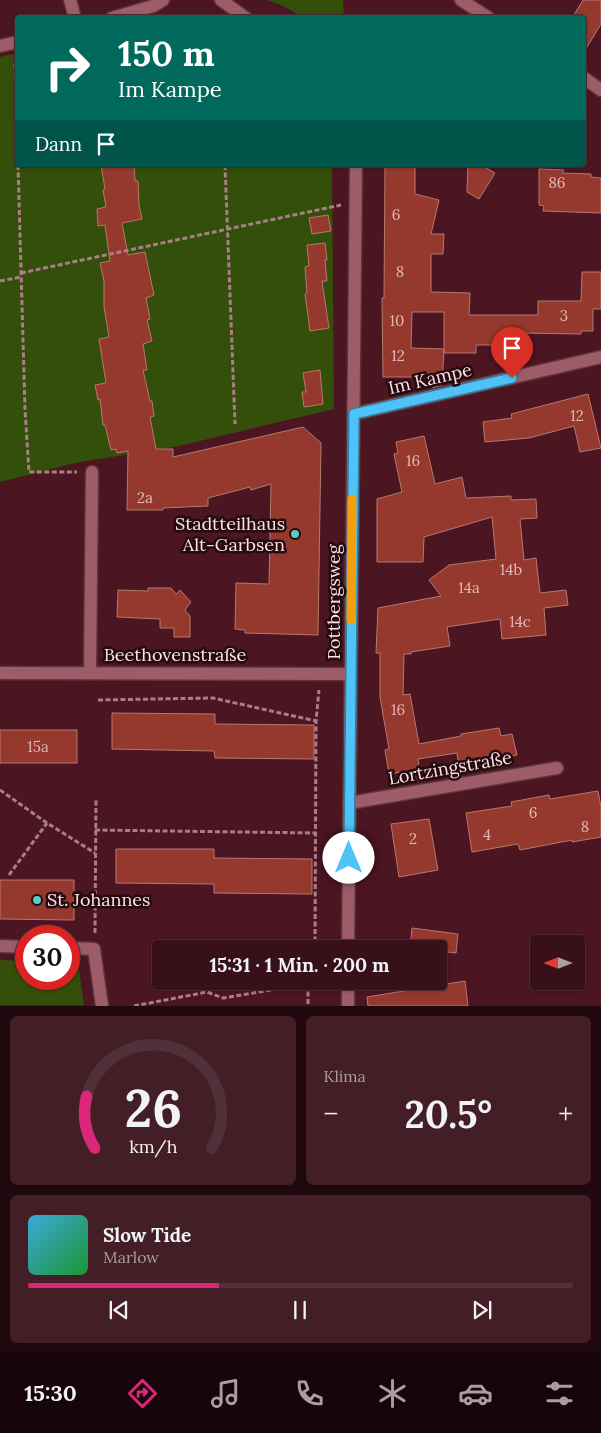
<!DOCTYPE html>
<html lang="de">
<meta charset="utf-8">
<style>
body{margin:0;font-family:Lora,serif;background:#431e27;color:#f1f3f6;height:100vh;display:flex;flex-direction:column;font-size:19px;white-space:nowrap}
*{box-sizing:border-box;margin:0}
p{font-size:16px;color:#ab9da2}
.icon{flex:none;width:28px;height:28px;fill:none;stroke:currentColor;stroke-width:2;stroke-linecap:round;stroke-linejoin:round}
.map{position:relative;height:1006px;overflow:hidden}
.sheet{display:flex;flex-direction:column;gap:10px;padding:10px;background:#1f090e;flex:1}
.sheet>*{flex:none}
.guide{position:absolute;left:15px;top:15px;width:571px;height:152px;border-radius:5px;box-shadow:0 1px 4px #0004,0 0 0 1px #523039;background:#00695c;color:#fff;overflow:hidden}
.needle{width:32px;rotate:270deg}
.controls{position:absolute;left:530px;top:935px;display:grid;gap:10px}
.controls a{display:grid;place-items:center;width:55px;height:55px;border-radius:5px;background:#38101a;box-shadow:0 1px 4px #0004,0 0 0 1px #523039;font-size:25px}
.speed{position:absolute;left:15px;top:925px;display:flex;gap:10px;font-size:25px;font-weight:700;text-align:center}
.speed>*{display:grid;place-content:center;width:65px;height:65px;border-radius:50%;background:#38101a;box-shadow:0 1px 4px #0004,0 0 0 1px #523039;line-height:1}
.speed .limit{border:8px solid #d22;background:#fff;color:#111}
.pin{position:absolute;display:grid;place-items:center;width:42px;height:42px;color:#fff;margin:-51px -21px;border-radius:50% 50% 50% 0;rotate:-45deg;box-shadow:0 0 5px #0007}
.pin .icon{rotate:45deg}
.me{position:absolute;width:55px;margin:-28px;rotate:0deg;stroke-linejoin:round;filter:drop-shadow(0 0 4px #0008)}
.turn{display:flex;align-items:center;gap:18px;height:105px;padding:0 20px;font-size:22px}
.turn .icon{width:65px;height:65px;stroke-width:2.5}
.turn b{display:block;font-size:35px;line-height:42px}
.then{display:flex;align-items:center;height:48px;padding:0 20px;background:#0003;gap:10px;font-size:19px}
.big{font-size:38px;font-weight:800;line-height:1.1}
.sheet .card{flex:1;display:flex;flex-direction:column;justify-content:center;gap:8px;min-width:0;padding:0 18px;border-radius:8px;background:#431e27}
.sheet .dial{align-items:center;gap:0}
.dial svg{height:130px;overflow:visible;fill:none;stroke:#523039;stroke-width:7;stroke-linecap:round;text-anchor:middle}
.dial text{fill:#f1f3f6;stroke:none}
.song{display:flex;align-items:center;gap:15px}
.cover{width:60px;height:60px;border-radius:8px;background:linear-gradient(135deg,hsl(200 70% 55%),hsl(130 70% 35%))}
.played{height:5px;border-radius:2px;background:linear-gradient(90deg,#db2777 35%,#523039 35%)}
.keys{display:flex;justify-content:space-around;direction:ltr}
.heat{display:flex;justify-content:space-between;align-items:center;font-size:28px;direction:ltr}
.sheet .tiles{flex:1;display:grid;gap:10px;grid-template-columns:1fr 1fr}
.card:last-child{grid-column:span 2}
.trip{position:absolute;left:152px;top:940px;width:295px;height:50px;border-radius:5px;background:#38101a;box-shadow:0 1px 4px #0004,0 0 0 1px #523039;font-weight:800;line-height:50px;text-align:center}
.tabs{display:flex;height:80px;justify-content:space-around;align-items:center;background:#16060a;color:#ab9da2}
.tabs .icon{width:35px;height:35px}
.tabs .active{color:#db2777}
.tabs b{font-size:22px;color:#f1f3f6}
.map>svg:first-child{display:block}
.green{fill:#344f09}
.building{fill:#95392e;stroke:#b8786e}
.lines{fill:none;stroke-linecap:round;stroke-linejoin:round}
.minor-casing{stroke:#5d323b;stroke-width:15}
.path{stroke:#a87e87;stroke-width:3;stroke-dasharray:5 2.5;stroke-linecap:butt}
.minor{stroke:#9d5d68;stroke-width:12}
.route-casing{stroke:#337fa1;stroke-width:12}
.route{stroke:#4fc3f7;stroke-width:9}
.slow{stroke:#f59e0b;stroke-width:9}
.poi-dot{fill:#55cec6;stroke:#230b0f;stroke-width:2}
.labels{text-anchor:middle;stroke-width:5;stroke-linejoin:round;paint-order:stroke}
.number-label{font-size:15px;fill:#e4b7b7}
.street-label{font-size:18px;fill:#ffe1e5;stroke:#230b0f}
.poi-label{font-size:18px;fill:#ffe1e5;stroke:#230b0f;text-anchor:end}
</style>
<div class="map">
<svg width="601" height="1006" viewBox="0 0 601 1006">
<rect width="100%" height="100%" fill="#4b1522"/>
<g class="green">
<polygon points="267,0 343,0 344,17 302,17 283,6"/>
<polygon points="17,53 18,165 332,165 334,409 179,446 75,463 0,482 0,57"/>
<polygon points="0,960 26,961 26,979 69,979 69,962 78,963 84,1005 0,1005"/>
</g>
<g class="building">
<polygon points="583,0 601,0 601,24 584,52 584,18 572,18"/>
<polygon points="101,165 134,165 135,181 138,181 139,205 142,219 122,223 128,255 145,252 154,295 146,298 150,319 147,320 152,341 143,344 147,370 143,370 150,401 152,401 154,416 150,417 156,449 173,449 173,457 303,427 321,443 318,635 245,633 245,630 235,629 236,583 269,584 271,484 251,490 250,487 208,498 208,506 163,508 163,510 127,510 128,451 117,453 116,449 111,450 105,425 103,425 100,399 98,400 95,385 106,383 99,339 109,337 104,307 104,281 100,263 110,261 105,225 98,226 97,209 106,207 103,190 105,189"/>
<polygon points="385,165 415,165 415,194 439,200 431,234 444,234 443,254 431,254 431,292 470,293 469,315 538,315 538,301 581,301 582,272 601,272 601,309 593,309 593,331 581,331 581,334 518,333 518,345 476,345 476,353 444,353 444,312 412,312 411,348 444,349 442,385 433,388 430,375 419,377 383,377 382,298 384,298"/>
<polygon points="468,165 481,165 495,173 479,199 467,192"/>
<polygon points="539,169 564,170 562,173 591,174 591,177 601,178 601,213 543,211 544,206 539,205"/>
<polygon points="328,215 331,231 312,234 309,218"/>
<polygon points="325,243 327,260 325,260 327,281 322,281 329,328 310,331 305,294 307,293 305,267 309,266 307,245"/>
<polygon points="320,370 323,404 304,407 302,392 306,392 303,373"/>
<polygon points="588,394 601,448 580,452 574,426 529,438 485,442 483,422 512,418 511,414"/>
<polygon points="424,436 435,484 462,477 466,498 511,496 511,500 536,499 537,518 520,519 524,560 536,558 540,593 566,590 568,605 544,608 546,635 502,639 500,619 447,627 450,646 411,652 411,654 404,654 403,695 410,694 419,744 461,736 461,734 499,728 501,736 512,734 517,755 459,766 457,753 418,759 421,779 403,782 401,772 389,774 385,750 389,749 380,697 380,653 376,653 378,608 441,596 429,580 449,565 496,559 492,517 424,537 423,562 377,562 377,499 402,492 394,454 398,453 396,442"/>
<polygon points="148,588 171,588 176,594 180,590 191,602 185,610 190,616 190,637 174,637 174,628 160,628 160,619 117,617 118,590 148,591"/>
<polygon points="112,713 215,714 215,724 314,725 314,759 215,758 214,751 112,749"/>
<rect x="0" y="730" width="77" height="33"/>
<polygon points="598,791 601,807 601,837 572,842 572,840 520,850 518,844 472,852 466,813 512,806 511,802 549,795 550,799"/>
<polygon points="429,819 438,870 399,877 391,824"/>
<polygon points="116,849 214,849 214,858 312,859 312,894 214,893 214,884 116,883"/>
<polygon points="0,880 74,880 74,920 0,919"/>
<polygon points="412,928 458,934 456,953 439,951 439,949 410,949"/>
<polygon points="465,981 468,1006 368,1006 367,997"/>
</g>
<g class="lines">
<g class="minor-casing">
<g id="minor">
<polyline points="70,0 75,18"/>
<polyline points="221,0 246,18"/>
<polyline points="461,0 489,18"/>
<polyline points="112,18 153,6 163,0"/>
<polyline points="0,46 18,42"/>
<polyline points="584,78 601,90"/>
<polyline points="354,414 601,357"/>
<polyline points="0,673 351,674"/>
<polyline points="90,673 92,472"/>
<polyline points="349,803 557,768"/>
<polyline points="0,946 26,947"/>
<polyline points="69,948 94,949 102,1006"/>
<polyline points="348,949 356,165"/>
<polyline points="348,981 348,1006"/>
</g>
</g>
<g class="path">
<polyline points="15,64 18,164"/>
<polyline points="18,165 25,409 29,472 77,472"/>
<polyline points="225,165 235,424"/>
<polyline points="21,273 341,205"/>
<polyline points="0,281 21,277"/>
<polyline points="98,700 213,698 316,721"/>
<polyline points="0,790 47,823 95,853"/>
<polyline points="95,830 315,833"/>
<polyline points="9,875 47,823"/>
<polyline points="95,933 96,800"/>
<polyline points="315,949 316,721 319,690"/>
<polyline points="308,984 308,1006"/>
<polyline points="134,1006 207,992 223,998 308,984 310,981"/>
</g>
<use href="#minor" class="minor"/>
</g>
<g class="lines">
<g class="route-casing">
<polyline id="route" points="349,858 354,414 512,378"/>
</g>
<use href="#route" class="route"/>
<polyline class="slow" points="351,620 352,499"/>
</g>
<g class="poi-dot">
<circle cx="295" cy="534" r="5"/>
<circle cx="37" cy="900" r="5"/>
</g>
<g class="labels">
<g class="number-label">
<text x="557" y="188">86</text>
<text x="396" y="220">6</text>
<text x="400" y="277">8</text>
<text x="564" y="321">3</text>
<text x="397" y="326">10</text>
<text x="398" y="361">12</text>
<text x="577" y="421">12</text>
<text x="413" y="466">16</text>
<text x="145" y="503">2a</text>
<text x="511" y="575">14b</text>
<text x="469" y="593">14a</text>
<text x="520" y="627">14c</text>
<text x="398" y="715">16</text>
<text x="38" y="752">15a</text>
<text x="533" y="818">6</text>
<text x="585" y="832">8</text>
<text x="487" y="840">4</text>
<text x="413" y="844">2</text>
</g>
<g class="street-label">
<text transform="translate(430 379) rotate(-13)" y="6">Im Kampe</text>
<text transform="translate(334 602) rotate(-90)" y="6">Pottbergsweg</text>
<text x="175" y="661">Beethovenstraße</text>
<text transform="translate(450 768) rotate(-10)" y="6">Lortzingstraße</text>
</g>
<g class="poi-label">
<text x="285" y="530">Stadtteilhaus<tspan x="285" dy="21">Alt-Garbsen</tspan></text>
<text x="47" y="906" text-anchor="start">St. Johannes</text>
</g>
</g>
</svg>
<div class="controls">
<a><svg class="needle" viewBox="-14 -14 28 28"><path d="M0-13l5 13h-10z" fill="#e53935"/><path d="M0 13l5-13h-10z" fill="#ab9da2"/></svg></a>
</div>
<div class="speed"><div class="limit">30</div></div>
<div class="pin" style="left:512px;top:378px;background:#d93025"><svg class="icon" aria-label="arrive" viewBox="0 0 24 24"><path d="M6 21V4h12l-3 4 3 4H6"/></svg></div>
<svg class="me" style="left:349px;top:858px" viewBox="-20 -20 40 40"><circle r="19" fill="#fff"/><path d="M0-13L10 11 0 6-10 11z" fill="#4fc3f7"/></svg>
<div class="trip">15:31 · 1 Min. · 200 m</div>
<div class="guide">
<div class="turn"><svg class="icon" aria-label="right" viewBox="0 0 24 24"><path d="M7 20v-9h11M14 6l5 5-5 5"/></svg><div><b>150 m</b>Im Kampe</div></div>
<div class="then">Dann<svg class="icon" aria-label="arrive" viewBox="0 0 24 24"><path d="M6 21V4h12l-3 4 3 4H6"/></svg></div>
</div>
</div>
<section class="sheet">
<div class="tiles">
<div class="card dial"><svg viewBox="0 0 100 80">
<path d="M14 69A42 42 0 1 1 86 69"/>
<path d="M14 69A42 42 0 0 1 9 37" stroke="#db2777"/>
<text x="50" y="56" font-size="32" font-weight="700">26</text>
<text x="50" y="72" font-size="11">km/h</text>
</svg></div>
<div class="card"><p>Klima</p>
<div class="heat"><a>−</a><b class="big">20.5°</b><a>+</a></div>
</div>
<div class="card">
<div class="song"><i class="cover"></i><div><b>Slow Tide</b><p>Marlow</p></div></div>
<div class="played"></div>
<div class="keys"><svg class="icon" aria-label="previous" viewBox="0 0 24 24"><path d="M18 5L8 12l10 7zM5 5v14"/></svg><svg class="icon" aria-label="pause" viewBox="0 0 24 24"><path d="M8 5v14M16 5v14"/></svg><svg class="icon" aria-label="next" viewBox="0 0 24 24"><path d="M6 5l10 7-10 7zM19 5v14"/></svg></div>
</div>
</div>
</section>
<nav class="tabs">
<b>15:30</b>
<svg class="icon active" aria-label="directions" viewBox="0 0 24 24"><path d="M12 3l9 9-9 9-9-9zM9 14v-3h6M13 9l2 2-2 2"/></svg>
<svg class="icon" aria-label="music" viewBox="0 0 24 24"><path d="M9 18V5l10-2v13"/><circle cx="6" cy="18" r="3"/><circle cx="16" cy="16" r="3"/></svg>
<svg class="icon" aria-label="phone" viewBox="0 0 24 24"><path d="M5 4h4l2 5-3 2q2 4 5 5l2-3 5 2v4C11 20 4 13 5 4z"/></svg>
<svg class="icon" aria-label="climate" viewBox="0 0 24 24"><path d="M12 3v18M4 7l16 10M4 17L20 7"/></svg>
<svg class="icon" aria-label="car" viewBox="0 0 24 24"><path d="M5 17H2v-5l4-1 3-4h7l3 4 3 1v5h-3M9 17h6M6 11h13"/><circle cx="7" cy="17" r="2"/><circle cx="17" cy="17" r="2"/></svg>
<svg class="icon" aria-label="filters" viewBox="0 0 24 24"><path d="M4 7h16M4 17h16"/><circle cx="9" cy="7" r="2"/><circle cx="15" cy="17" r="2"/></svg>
</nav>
